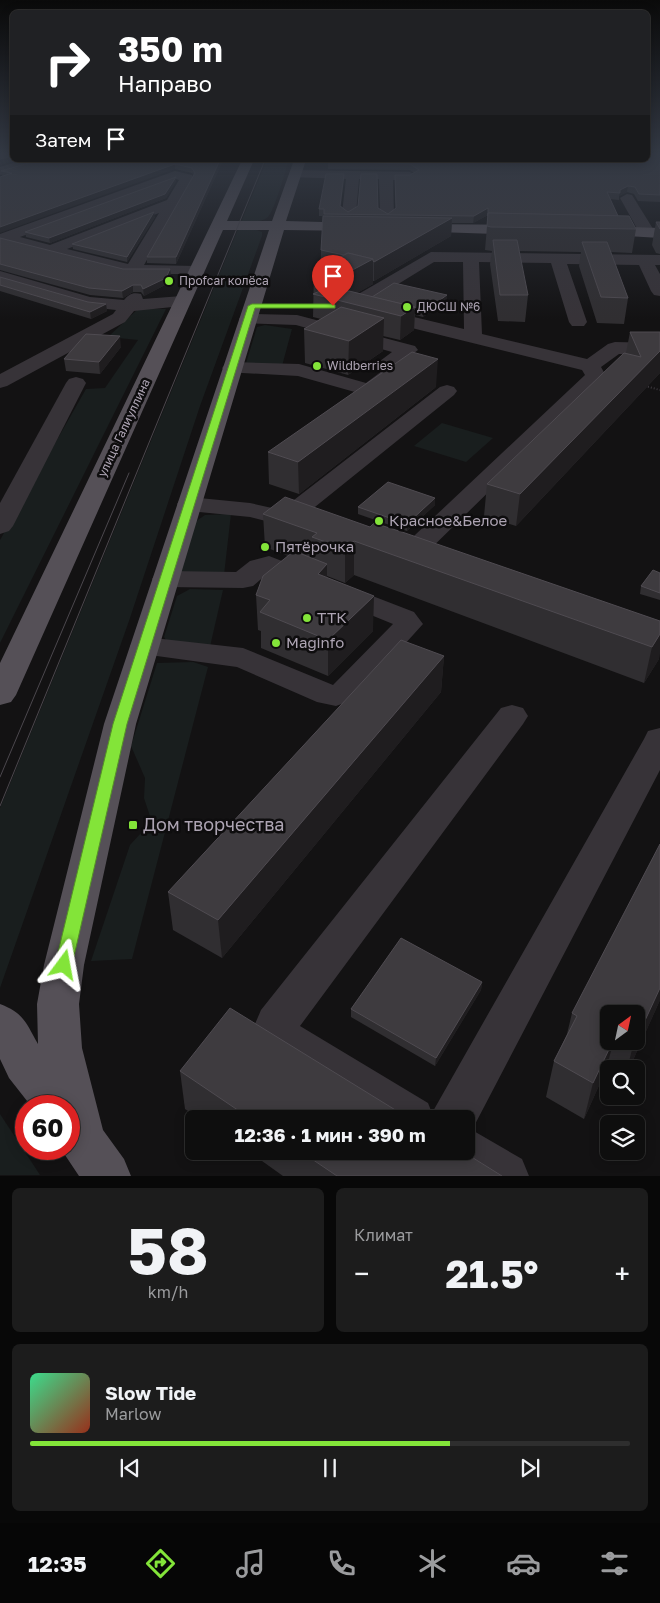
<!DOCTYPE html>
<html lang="ru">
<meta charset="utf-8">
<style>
body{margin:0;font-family:"Golos Text",sans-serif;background:#1c1c1c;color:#f1f3f6;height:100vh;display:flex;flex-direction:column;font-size:19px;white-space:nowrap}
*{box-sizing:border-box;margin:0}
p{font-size:16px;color:#9b9c9e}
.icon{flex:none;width:28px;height:28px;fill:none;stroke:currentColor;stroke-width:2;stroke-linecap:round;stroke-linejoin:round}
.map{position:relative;height:1176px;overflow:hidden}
.details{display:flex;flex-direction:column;gap:12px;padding:12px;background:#080808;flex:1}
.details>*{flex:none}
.banner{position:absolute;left:10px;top:10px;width:640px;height:152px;border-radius:8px;box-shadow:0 2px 12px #0003,0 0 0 1px #2e2e2e;background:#202124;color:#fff;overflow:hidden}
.needle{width:32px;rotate:33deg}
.buttons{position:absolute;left:600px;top:1005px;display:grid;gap:10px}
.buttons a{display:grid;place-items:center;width:45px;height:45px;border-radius:8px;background:#0e0e0e;box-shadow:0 2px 12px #0003,0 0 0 1px #2e2e2e;font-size:25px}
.speed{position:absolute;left:15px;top:1095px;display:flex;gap:10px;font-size:25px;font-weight:700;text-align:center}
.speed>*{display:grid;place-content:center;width:65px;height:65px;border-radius:50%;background:#0e0e0e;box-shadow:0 2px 12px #0003,0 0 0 1px #2e2e2e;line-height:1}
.speed .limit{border:8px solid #d22;background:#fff;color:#111}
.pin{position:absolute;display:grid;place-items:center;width:42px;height:42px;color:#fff;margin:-51px -21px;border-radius:50% 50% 50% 0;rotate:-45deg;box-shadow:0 0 5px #0007}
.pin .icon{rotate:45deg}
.me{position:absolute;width:55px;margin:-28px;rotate:13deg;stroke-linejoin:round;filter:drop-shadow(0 0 4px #0008)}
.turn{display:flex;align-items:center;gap:18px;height:105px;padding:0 25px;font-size:22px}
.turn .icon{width:65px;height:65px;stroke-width:2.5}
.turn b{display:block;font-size:35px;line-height:42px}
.then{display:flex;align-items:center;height:48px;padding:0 25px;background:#0003;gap:10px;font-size:19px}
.big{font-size:38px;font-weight:700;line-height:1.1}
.details .tile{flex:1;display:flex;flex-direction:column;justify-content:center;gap:8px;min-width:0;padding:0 18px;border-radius:8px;background:#1c1c1c}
.details .dial{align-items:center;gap:0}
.dial b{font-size:65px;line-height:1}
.song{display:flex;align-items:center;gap:15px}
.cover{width:60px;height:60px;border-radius:8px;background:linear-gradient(135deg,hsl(150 70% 55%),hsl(10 70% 35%))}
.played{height:5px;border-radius:2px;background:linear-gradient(90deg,#83e439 70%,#2e2e2e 70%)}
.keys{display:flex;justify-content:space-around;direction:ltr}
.heat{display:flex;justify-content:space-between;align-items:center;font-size:28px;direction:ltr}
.details .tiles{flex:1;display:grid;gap:12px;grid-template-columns:1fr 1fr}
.tile:last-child{grid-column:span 2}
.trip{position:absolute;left:185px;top:1110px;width:290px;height:50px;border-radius:8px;background:#0e0e0e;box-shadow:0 2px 12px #0003,0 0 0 1px #2e2e2e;font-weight:700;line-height:50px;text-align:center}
.menu{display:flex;height:80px;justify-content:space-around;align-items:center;background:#060606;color:#9b9c9e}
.menu .icon{width:35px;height:35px}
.menu .current{color:#83e439}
.menu b{font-size:22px;color:#f1f3f6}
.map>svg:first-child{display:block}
.green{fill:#191e1e}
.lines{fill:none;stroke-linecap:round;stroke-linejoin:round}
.path{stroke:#3d393f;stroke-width:2;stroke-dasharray:1 2;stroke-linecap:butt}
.minor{fill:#373338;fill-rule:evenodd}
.major{fill:#555057;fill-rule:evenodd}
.tram{stroke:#4b474d;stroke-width:1}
.wall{fill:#302e31;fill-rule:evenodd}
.shaded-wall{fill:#1f1d1f}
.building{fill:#3e3b3f;stroke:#4f4b51}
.route{fill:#83e439;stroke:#559425}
.poi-dot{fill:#83e439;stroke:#0e0d0e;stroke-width:2}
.labels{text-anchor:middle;stroke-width:5;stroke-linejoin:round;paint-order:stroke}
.far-poi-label{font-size:12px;fill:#ada4b3;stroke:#0e0d0e;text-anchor:start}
.far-street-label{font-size:12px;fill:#ada4b3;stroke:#0e0d0e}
.poi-label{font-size:15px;fill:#ada4b3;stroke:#0e0d0e;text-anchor:start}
.near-poi-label{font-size:18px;fill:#ada4b3;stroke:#0e0d0e;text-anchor:start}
</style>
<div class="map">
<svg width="660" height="1176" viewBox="0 0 660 1176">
<rect width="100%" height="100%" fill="#131213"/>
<g class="green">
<path d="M 267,160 L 289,160 C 285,172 275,209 268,217 C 262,223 249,221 241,222 Z"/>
<polygon points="238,229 254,229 262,232 262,236 200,406 130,618 0,988 0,808"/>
<polygon points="138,309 166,309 0,643 0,540 86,389 105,388 138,340 108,337"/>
<polygon points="265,325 292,329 282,366 246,363 257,327"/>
<polygon points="442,423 493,438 466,462 414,446"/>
<polygon points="231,514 224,575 180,572 195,522 205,515"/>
<polygon points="190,589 223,590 209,651 168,643 164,637 177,596"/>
<polygon points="193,662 208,667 132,959 91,961 130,845 142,832 150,816 144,798 145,778 131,746 157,663"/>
<polygon points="0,1114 40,1175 0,1175"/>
</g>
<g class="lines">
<polyline class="path" points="645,386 660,390"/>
<g class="minor">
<polygon points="23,160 43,160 41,163 0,175 0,167"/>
<polygon points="296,170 410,172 417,176 410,180 393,180 394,215 387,219 380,215 379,179 359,179 356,213 349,217 342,213 346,179 291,177 289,174"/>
<path d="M 175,171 L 192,175 L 194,178 L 144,265 L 196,266 L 202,268 L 204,271 L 202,274 L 124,274 L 0,242 L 0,234 ZM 176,179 L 179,180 L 167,200 L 50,245 L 20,237 ZM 159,213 L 128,264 L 67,249 Z"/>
<polygon points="627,194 632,195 655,232 652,235 642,235 639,232 620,198"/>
<path d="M 431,252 L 660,255 L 660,265 L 655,265 L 660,274 L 660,296 L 654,295 L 651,291 L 639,265 L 567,264 L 587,322 L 584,326 L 572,326 L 569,322 L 551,263 L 479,262 L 482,334 L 587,359 L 608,344 L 615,342 L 660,343 L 660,355 L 619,354 L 601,367 L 606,376 L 603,380 L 416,563 L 407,565 L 398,563 L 394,557 L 398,551 L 585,375 L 582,370 L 343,311 L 340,307 L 343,303 ZM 434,262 L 463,262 L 464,329 L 364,305 Z"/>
<path d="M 0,271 L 90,297 L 124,300 C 129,294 133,292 141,294 L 143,299 L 182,296 L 188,297 L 191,301 L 188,305 L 182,306 L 134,311 L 125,322 L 7,386 L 0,388 L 0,374 L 113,314 L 116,310 L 89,307 L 0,281 Z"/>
<polygon points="248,314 297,315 415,346 418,350 402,362 407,369 404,373 376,394 369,396 298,376 225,372 222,368 225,364 232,362 299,364 366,383 386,368 380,361 392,352 296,325 242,323 239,319 242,315"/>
<polygon points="76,377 83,379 86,383 13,526 9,531 0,534 0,503 66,383 69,379"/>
<polygon points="447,385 454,387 457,391 454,395 305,515 310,517 314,522 310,527 301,530 250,517 189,511 180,509 177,504 180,499 189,497 250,503 281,510 440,387"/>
<polygon points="269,556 414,612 423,624 355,699 336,706 317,702 237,667 135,653 130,646 135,639 145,637 243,648 333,685 393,624 268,573 253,586 243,588 166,587 156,585 152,579 156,573 166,571 236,572 250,561"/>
<polygon points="512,705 523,708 528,716 523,724 300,1026 428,1103 432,1113 644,739 648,731 660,728 660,770 472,1130 522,1159 529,1176 461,1176 448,1168 442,1151 466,1151 466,1119 371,1119 267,1052 256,1034 255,1024 261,1010 501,708"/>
</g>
<g class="major">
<path d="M 242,160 L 254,160 L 227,221 L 272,221 L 294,160 L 306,160 L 286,221 L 359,223 L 366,227 L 359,231 L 284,230 L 136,724 L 84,965 L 79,1004 L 82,1048 L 103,1130 L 124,1159 L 131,1176 L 79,1176 L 61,1149 L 69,1149 L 69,1106 L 31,1106 L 9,1078 L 0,1059 L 0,1004 C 24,1013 26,1023 38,1044 L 37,1004 L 44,965 L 104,724 L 269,230 L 223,230 L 16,695 L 11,702 L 0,705 L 0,663 Z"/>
<polygon points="414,224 524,225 532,230 524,235 409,231 407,228 409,225"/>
<polygon points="599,226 660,228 660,238 594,234 591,231"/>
</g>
<g class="tram">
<polyline points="0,777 129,473"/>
<polyline points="0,806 265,160"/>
</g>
</g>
<g class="wall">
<polygon points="660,154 660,202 638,201 634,194 627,192 619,196 619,200 610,199 618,216 636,229 632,253 611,252 628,298 624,324 597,323 579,266 581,252 519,251 528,295 525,322 498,321 490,264 492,251 485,250 488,215 473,223 452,223 451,236 374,281 373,281 373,284 357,293 372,297 447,301 423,317 415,315 414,330 400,340 383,336 383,351 348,375 305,363 304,329 321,319 313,317 314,271 321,268 321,250 323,216 319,216 319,209 344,174 341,206 348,212 378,208 388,214 396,208 395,175 410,175 414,173 410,170 328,169 328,162"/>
<polygon points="223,160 176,264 147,263 147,257 194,176 192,173 175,169 2,176 1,171"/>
<polygon points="176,181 166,198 50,243 26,237 25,232"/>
<polygon points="155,217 127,262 73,249 72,244"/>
<polygon points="656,222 660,222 660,254 656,253 652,245"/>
<polygon points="0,238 123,269 171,276 167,284 144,296 141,292 133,292 123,298 90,295 0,270"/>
<polygon points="0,277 88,302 106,304 107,311 91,319 0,291"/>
<polygon points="630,332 660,332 660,373 516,526 484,516 487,484 626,353"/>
<polygon points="121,347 100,374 66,371 64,359"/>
<polygon points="436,387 299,494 269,484 268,452"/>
<polygon points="435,498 435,505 407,531 358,514 358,507"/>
<polygon points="263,514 370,527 660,621 659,659 644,683 354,575 345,583 327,576 327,577 373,631 328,676 261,648 261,631 258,630 256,595 288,556 265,547"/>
<polygon points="660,573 660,600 640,594 641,586"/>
<polygon points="444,656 441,692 222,958 173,930 168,892"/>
<polygon points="482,982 481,990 435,1066 351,1017 351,1009"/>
<path d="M 660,1000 L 629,1069 L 609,1069 L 609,1074 L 605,1072 L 584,1119 L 546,1097 L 554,1061 L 567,1034 L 572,1013 ZM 636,1014 L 636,1041 L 609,1041 Z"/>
<polygon points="180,1071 410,1119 200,1119 185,1109"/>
<polygon points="248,1151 462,1151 502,1176 283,1176"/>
</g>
<g class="shaded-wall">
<polygon points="12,156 12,160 17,160 0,165 0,159"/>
<polygon points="220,160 223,160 176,264 176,257"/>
<polygon points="175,164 175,169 0,233 0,227"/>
<polygon points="344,174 344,181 340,213 340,206"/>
<polygon points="176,177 176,181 166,198 50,243 49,238"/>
<polygon points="628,186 627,192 619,196 620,190"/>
<polygon points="488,208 488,215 473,223 474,216"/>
<polygon points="154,212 155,217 127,262 127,257"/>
<polygon points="452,218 451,236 374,281 374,262"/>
<polygon points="373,259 373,284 345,300 345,274"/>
<polygon points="170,269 171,276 167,284 144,296 143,289"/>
<polygon points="133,285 133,292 123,298 122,291"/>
<polygon points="447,295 447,301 423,317 423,312"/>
<polygon points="106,304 107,311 91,319 90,312"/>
<polygon points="415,307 414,330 400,340 401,316"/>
<polygon points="384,318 383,351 348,375 349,341"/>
<polygon points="120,336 121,347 100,374 99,362"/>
<polygon points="660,351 660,373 516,526 520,494"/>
<polygon points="438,359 436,387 299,494 298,462"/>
<polygon points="435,498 435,505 407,531 407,524"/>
<polygon points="354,541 354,575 345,583 345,549"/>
<polygon points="327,564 327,599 318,574"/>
<polygon points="374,596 373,631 328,676 328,640"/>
<polygon points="660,634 660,654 659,659 644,683 652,647"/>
<polygon points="444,656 441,692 222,958 218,920"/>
<polygon points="482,982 481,990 435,1066 436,1058"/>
<polygon points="660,988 660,1000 629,1069 627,1069 633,1046 635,1041 636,1041 636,1040"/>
<polygon points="613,1041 614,1041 605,1072 584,1119 593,1083"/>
</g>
<g class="building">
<polygon points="0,154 12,154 12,156 0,159"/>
<polygon points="648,154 660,154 660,195 639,194 635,187 628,186 620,190 620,193 607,192 618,216 488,213 488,216 488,208 474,216 324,214 324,209 319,209 326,174 344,174 340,206 348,212 358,206 361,174 377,174 378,208 388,214 396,208 395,175 410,175 419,170 410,164 328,162 328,160 648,160"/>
<polygon points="39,160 220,160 176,257 147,257 195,173 192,168 175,164 0,227 0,177 12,173 1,171"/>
<polygon points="176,177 165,194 49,238 25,232"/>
<polygon points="154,212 127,257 72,244"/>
<polygon points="488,213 629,216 636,229 491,227 487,226"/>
<polygon points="323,216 452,218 374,262 373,261 373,259 348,253 344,255 321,250"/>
<polygon points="656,222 660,222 660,229"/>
<polygon points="0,238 123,269 170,269 166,278 143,289 141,285 133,285 122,291 89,288 0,264"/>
<polygon points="493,240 517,240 528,295 500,295"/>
<polygon points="582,242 607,242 628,298 601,297"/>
<polygon points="348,253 373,259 345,274 314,271"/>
<polygon points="0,277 88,302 106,304 90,312 0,285"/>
<polygon points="394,283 447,295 423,312 415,310 415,307 372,297"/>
<polygon points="320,291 349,291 415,307 401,316 313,294"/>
<polygon points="341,307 384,318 349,341 304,329"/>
<polygon points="630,332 660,332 660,351 520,494 487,484 624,353 641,357"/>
<polygon points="86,334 120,336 99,362 64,359"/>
<polygon points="412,352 438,359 298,462 268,452"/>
<polygon points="388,482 435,498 407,524 358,507"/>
<polygon points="285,497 370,527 374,523 405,533 660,621 660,634 652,647 354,541 345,549 312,537 317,533 263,514"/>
<polygon points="294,551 327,564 318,574 374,596 328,640 260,612 270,600 256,595 263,576"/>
<polygon points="653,570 660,573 660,593 641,586"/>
<polygon points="401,640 444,656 218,920 168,892"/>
<polygon points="660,844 660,988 636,1040 636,1014 609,1014 609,1041 613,1041 593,1083 554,1061 577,1016 572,1013"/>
<polygon points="401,938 482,982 436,1058 351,1009"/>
<polygon points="230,1008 410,1119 251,1119 180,1071"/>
<polygon points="625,1041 635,1041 633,1046"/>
<polygon points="300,1151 462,1151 502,1176 337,1176"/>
</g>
<linearGradient id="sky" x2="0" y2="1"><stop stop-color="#0a0a0a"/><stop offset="0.48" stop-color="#333944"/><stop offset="1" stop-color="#333944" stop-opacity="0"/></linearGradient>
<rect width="660" height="319" fill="url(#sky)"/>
<polygon class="route" points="333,304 335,305 335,308 255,308 127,724 72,965 70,970 64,972 58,970 55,965 113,724 248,306 252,304"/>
<g class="poi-dot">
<circle cx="169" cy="281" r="5"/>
<circle cx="407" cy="307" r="5"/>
<circle cx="317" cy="366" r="5"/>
<circle cx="379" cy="521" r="5"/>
<circle cx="265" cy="547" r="5"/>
<circle cx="307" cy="618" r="5"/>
<circle cx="276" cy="643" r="5"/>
<rect x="128" y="820" width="10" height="10" rx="2.5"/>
</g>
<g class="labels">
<g class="far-poi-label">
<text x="179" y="285">Проfcar колёса</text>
<text x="417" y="311">ДЮСШ №6</text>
<text x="327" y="370">Wildberries</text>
</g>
<g class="far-street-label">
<text transform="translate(124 428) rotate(-65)" y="4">улица Галиуллина</text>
</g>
<g class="poi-label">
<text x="389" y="526">Красное&amp;Белое</text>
<text x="275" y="552">Пятёрочка</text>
<text x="317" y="623">ТТК</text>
<text x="286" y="648">Maginfo</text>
</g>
<g class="near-poi-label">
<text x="143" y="831">Дом творчества</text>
</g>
</g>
</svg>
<div class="buttons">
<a><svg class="needle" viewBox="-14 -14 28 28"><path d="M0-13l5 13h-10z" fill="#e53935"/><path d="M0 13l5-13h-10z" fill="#9b9c9e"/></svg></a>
<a><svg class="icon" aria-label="search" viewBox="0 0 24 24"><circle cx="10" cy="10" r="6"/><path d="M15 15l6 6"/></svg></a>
<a><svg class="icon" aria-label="layers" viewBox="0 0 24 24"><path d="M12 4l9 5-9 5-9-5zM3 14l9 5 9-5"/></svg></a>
</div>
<div class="speed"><div class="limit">60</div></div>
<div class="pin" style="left:333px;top:306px;background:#d93025"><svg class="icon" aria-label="arrive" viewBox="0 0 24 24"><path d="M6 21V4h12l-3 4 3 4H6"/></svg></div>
<svg class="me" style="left:64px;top:965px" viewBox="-20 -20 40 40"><path d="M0-17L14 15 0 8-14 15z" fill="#83e439" stroke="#fff" stroke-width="4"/></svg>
<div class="trip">12:36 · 1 мин · 390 m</div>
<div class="banner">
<div class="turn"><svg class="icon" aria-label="right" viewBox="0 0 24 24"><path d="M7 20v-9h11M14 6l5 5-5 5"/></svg><div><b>350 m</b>Направо</div></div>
<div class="then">Затем<svg class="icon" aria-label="arrive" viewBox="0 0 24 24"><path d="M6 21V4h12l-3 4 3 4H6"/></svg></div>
</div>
</div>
<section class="details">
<div class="tiles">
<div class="tile dial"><b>58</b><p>km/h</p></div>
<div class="tile"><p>Климат</p>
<div class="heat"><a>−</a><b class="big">21.5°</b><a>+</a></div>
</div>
<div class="tile">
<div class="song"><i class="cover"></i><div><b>Slow Tide</b><p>Marlow</p></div></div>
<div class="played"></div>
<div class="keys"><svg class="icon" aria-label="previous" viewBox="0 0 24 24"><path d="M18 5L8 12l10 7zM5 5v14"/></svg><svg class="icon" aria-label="pause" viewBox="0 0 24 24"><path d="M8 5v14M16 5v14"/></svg><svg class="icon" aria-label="next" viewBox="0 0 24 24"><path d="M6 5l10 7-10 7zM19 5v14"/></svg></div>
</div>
</div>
</section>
<nav class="menu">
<b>12:35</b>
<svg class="icon current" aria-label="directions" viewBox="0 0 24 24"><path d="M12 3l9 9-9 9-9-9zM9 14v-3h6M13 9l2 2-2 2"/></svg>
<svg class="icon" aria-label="music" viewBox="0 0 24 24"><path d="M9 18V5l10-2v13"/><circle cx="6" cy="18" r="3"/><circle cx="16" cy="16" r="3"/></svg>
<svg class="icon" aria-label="phone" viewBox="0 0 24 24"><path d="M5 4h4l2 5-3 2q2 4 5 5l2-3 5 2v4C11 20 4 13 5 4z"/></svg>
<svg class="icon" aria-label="climate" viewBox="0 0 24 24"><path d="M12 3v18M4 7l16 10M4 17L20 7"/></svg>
<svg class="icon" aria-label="car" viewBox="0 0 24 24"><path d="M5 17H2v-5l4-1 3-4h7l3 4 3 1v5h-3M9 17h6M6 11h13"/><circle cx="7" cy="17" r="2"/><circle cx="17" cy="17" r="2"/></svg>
<svg class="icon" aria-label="filters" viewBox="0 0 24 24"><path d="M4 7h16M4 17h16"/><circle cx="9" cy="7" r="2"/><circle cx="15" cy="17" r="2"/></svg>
</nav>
